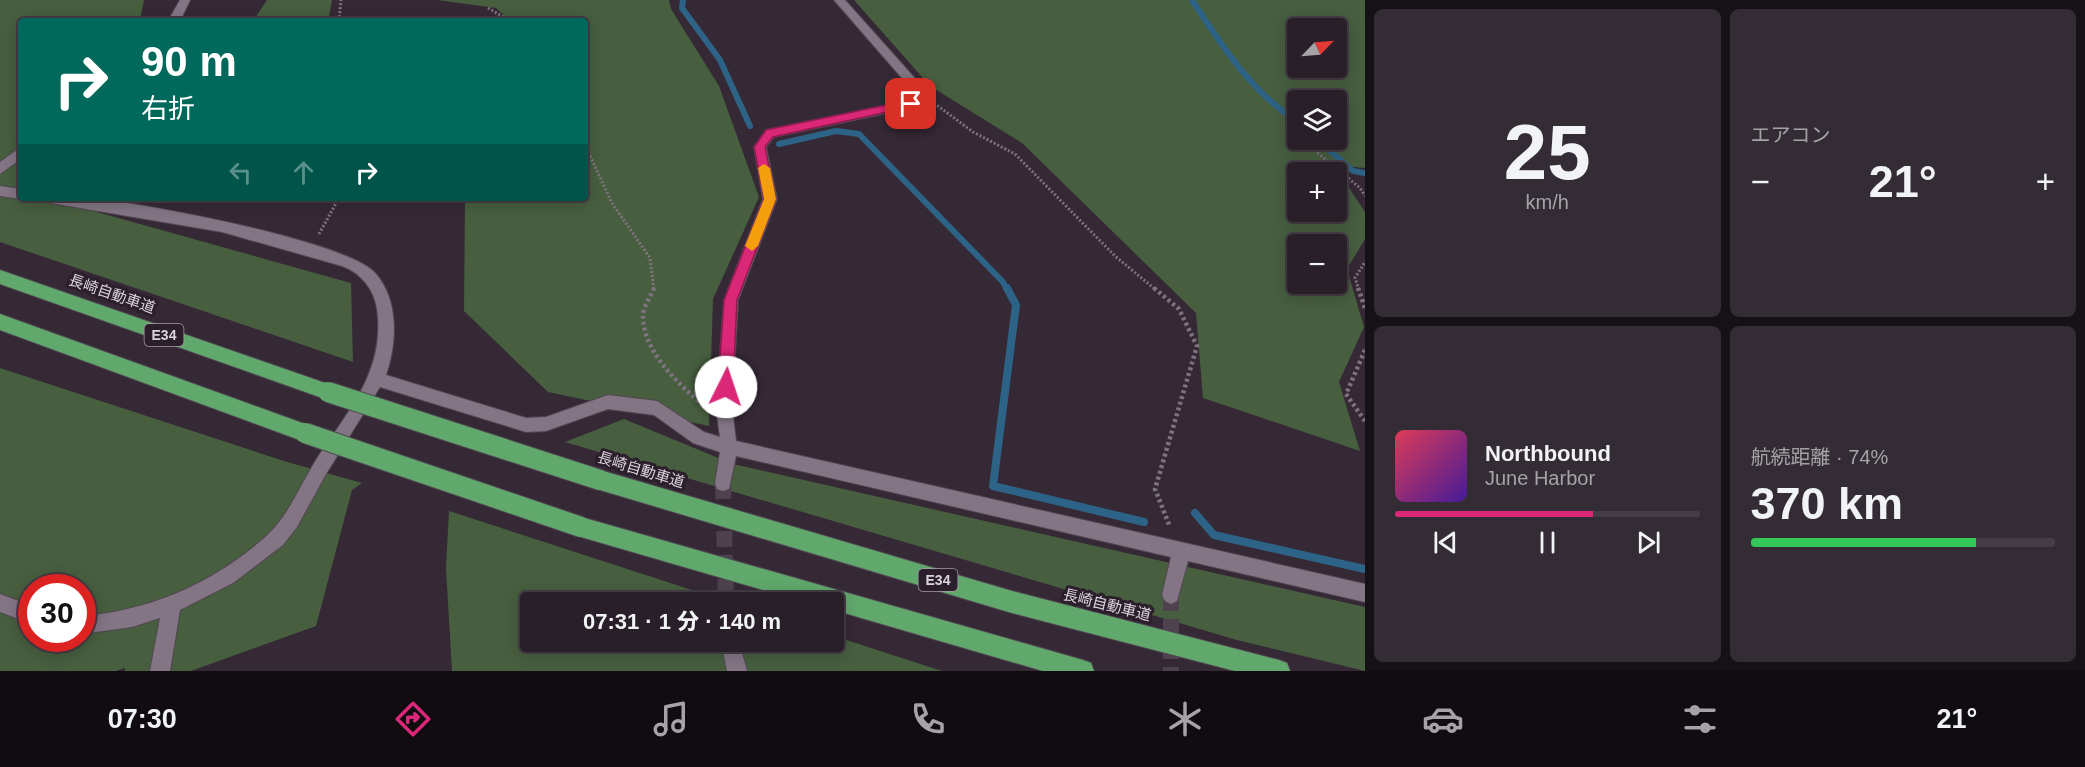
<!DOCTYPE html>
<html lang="ja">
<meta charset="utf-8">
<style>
body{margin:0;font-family:Arial,"Noto Sans JP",sans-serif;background:#342c34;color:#f1f3f6;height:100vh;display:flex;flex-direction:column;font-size:22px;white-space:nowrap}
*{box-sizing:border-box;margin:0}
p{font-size:20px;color:#a5a2a8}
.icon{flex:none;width:33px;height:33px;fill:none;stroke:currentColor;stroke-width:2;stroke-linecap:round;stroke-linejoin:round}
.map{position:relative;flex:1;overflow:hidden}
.drawer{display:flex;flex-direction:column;gap:9px;padding:9px;background:#161116;width:720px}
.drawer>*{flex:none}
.hud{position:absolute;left:18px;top:18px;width:570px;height:183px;border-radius:6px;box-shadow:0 3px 15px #0003,0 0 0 2px #443d45;background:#00695c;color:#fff;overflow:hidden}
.needle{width:39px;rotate:65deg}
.fabs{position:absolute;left:1287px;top:18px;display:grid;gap:12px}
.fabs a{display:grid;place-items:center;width:60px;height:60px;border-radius:6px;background:#281f28;box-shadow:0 3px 15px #0003,0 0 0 2px #443d45;font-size:30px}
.speed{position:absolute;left:18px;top:574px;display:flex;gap:12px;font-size:30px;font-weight:700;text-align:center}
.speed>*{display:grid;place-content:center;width:78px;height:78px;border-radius:50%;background:#281f28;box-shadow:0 3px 15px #0003,0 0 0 2px #443d45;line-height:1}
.speed .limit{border:9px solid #d22;background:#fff;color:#111}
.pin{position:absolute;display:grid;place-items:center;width:51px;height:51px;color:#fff;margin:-26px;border-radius:12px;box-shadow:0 3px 9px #0006}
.me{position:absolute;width:66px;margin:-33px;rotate:4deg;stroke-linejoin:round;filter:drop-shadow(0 0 4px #0008)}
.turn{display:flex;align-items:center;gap:21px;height:126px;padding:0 24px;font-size:27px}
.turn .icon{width:78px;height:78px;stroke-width:2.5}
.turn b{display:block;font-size:42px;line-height:51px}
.lanes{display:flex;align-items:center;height:57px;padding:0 24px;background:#0003;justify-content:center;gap:30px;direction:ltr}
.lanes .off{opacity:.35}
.big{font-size:45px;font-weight:800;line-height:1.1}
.drawer .widget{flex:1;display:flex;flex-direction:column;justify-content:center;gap:9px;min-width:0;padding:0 21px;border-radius:9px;background:#342c34}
.drawer .dial{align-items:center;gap:0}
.dial b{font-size:78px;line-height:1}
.song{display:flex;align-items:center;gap:18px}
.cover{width:72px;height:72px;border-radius:9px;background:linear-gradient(135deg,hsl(350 70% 55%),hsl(260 70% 35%))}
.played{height:6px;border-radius:3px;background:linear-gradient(90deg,#db2777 65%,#443d45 65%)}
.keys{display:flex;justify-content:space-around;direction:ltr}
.heat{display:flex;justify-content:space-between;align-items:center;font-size:33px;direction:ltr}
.charge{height:9px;border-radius:4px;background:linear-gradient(90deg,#34c759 74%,#443d45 0)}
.drawer .tiles{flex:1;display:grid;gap:9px;grid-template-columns:repeat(2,1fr)}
.trip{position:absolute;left:520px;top:592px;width:324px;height:60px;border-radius:6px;background:#281f28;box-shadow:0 3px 15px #0003,0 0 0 2px #443d45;font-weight:800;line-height:60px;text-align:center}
.menu{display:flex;height:96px;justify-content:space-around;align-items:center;background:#100c10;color:#a5a2a8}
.menu .icon{width:42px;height:42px}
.menu .on{color:#db2777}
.menu b{font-size:27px;color:#f1f3f6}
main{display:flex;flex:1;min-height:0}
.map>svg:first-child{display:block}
.green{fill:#475e3f;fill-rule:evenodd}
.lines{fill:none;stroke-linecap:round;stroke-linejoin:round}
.stream-far1{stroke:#2d6386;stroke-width:6}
.stream{stroke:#2d6386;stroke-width:8}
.minor-tunnel{stroke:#4e424f;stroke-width:16;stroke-dasharray:16 8;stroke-linecap:butt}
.minor-casing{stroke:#514752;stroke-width:2}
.highway-casing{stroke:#514752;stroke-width:2}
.path-far1{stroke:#7e747f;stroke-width:3;stroke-dasharray:2 2;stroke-linecap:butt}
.path{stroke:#7e747f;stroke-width:4.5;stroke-dasharray:3 3;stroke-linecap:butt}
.minor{fill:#837584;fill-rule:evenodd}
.highway{fill:#60a86c;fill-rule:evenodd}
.highway-bridge-casing{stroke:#514752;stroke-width:22;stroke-linecap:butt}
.highway-bridge{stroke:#60a86c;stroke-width:20}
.route{fill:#db2777;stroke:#8e194d;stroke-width:1.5}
.slow{fill:#f59e0b}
.labels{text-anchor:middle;stroke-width:6;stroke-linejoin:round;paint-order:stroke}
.shield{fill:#2b1f2c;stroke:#a69da7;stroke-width:1.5}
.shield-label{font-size:14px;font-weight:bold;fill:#dbd3dc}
.street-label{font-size:15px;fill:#dbd3dc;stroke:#2b1f2c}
</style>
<main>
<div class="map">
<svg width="1365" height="671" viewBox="0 0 1365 671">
<rect width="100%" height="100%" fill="#352936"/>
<g class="green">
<polygon points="0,0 144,0 141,15 135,21 21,21 21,133 15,139 21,140 21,198 152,198 97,212 351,283 353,362 0,242"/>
<polygon points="267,0 332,0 328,21 253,21"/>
<polygon points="669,0 671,9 719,86 759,197 713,299 709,426 548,392 464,311 465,198 585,198 585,21 511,21 496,8 438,0"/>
<path d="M 854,0 L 1365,0 L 1365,168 L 1334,165 L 1365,212 L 1365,239 L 1347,269 L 1364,327 L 1339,382 L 1360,451 L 1203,398 L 1196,313 L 1022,143 L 930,86 ZM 1298,28 L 1336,28 L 1336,68 L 1298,68 ZM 1298,100 L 1336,100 L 1336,140 L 1298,140 ZM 1298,172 L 1336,172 L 1336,212 L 1298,212 ZM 1298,244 L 1336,244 L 1336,284 L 1298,284 Z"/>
<path d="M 0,368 L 287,462 L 362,483 L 352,490 L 316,626 L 191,671 L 125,671 L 125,668 L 116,671 L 0,671 ZM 32,588 L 82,588 L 82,639 L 32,639 Z"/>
<polygon points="624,419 733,464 1365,607 1365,671 1237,640 565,442"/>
<polygon points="449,511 732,603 531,603 531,642 834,642 834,636 942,671 452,671 446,568"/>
</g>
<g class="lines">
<g class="stream-far1">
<polyline points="683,0 682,8 720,60 750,126"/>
<path d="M 1192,0 C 1222,46 1251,92 1298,122"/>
<polyline points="1318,140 1353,171 1365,173"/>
<polyline points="779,144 836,131 859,134 1003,282 1007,290"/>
</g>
<g class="stream">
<polyline points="1007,288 1016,305 993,486 1144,522"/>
<polyline points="1195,513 1214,535 1365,569"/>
</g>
<g class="minor-tunnel">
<polyline points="723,483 726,603"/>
<polyline points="1171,595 1171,671"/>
</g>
<g class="minor-casing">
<g id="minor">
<polygon points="180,0 190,0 180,21 168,21"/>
<path d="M 834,0 L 845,0 L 928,93 L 915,107 L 774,137 L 766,147 L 777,199 L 738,300 L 732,408 L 736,441 L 1365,584 L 1365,602 L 1188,561 L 1177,601 L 1171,604 L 1165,601 L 1162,595 L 1171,557 L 736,456 L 729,489 L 723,491 L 717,489 L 715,483 L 720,452 L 693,443 L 654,415 L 608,409 L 546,431 L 526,432 L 380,387 L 326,474 L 297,527 L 283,545 L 233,583 L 180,610 L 170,671 L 150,671 L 160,618 L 132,627 L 82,634 L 82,616 C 149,611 213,583 263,539 C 288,518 299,487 316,460 C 347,412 386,371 377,309 C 374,289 361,273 342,266 L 222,232 L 51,203 L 44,198 C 58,198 72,197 86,198 C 134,201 349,241 376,274 C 399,301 397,343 386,375 L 526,418 L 546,417 L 608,395 L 657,401 L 704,432 L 720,437 L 716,408 L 724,300 L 763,199 L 754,147 L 766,130 L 907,101 L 915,93 Z"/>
<polygon points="21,147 21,159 0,174 0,162"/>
<polygon points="0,186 21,189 21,198 24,198 21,199 0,196"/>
<polygon points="0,594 32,606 32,624 0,612"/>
<polygon points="721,642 739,642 747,671 727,671"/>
</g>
</g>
<g class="highway-casing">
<g id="highway">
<polygon points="0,270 328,384 335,386 337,392 335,398 328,400 0,284"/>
<polygon points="0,314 305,424 312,427 315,433 312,439 305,442 0,330"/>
<polygon points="600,470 1012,591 1279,660 1287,663 1290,671 1235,671 1012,613 600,490 593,487 590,480 593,473"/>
<polygon points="581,517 1083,660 1091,663 1094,671 1043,671 834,610 834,603 808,603 581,537 574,534 571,527 574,520"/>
</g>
</g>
<g class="path-far1">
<polyline points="488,8 510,21"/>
<polyline points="339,21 341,0"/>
<polyline points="934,103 973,132 1015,154 1115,256 1156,290"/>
<polyline points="1302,140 1360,188 1365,196"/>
<polyline points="585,145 612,203 650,258 654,290"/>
<polyline points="319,234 339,198"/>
<polyline points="1359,290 1355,278 1365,262"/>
</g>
<g class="path">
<path d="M 654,288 C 651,296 644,306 643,314 C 642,352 679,384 704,406"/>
<polyline points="1154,288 1179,309 1197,346 1155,489 1170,527"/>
<polyline points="1358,288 1365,308"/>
<polyline points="1365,350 1346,394 1365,421"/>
</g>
<use href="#minor" class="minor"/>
<use href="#highway" class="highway"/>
<g class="highway-bridge-casing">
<g id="highway-bridge">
<polyline points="328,392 600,480"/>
<polyline points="305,433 581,527"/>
</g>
</g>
<use href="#highway-bridge" class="highway-bridge"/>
</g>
<polygon class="route" points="911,100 916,104 915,106 773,137 765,147 776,199 737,300 733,387 731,391 721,391 718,387 724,300 764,199 754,147 766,130 770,129"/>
<polygon class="slow" points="764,164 770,168 776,199 758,246 752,251 745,246 764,199 758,168"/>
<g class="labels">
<g class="shield">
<rect x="144.5" y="324" width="39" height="22" rx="4.5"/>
<rect x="918.5" y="569" width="39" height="22" rx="4.5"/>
</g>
<g class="shield-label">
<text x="164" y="340">E34</text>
<text x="938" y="585">E34</text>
</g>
<g class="street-label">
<text transform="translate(112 294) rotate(19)" y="5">長崎自動車道</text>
<text transform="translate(641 470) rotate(17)" y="5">長崎自動車道</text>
<text transform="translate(1107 605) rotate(14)" y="5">長崎自動車道</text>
</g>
</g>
</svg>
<div class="fabs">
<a><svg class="needle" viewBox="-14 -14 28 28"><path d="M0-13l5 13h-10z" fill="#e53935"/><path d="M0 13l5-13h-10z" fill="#a5a2a8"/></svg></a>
<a><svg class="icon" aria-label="layers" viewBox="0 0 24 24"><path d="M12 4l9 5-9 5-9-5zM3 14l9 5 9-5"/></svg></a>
<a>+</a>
<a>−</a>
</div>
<div class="speed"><div class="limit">30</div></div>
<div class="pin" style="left:911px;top:104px;background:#d93025"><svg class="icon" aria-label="arrive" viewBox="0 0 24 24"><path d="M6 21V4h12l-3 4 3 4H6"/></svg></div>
<svg class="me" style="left:726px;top:387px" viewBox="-20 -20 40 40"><circle r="19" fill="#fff"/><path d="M0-13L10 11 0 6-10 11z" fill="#db2777"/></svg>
<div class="trip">07:31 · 1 分 · 140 m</div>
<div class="hud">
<div class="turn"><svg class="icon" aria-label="right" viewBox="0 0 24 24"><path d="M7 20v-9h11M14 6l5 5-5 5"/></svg><div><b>90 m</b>右折</div></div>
<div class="lanes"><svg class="icon off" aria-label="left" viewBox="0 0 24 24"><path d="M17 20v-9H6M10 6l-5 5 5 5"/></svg><svg class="icon off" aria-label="ahead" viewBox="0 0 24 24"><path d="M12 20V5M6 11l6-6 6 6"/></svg><svg class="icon" aria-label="right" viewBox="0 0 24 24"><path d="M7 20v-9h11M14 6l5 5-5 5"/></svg></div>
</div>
</div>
<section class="drawer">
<div class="tiles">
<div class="widget dial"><b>25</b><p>km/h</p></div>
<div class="widget"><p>エアコン</p>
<div class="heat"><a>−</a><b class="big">21°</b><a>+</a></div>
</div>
<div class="widget">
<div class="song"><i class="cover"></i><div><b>Northbound</b><p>June Harbor</p></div></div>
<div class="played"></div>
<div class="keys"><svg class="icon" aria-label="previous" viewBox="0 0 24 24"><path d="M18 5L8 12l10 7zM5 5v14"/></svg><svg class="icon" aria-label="pause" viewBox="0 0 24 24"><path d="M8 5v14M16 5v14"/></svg><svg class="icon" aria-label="next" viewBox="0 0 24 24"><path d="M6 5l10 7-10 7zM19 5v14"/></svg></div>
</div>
<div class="widget"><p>航続距離 · 74%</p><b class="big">370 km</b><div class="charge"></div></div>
</div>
</section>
</main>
<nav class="menu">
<b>07:30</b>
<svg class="icon on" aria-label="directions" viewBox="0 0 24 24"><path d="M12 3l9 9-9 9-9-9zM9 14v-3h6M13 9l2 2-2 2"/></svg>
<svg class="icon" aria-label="music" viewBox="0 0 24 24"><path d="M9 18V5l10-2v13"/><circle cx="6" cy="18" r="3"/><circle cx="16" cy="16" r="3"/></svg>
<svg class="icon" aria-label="phone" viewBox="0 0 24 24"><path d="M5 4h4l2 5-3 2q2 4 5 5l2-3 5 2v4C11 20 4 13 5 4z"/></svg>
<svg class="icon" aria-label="climate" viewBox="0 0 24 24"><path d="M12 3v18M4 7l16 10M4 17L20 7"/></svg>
<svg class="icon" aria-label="car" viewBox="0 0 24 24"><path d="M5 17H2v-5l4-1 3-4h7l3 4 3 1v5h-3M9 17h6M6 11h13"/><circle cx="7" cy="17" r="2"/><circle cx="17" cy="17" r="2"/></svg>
<svg class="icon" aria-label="filters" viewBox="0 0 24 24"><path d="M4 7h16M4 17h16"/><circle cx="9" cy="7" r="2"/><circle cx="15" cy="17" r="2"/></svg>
<b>21°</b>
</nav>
